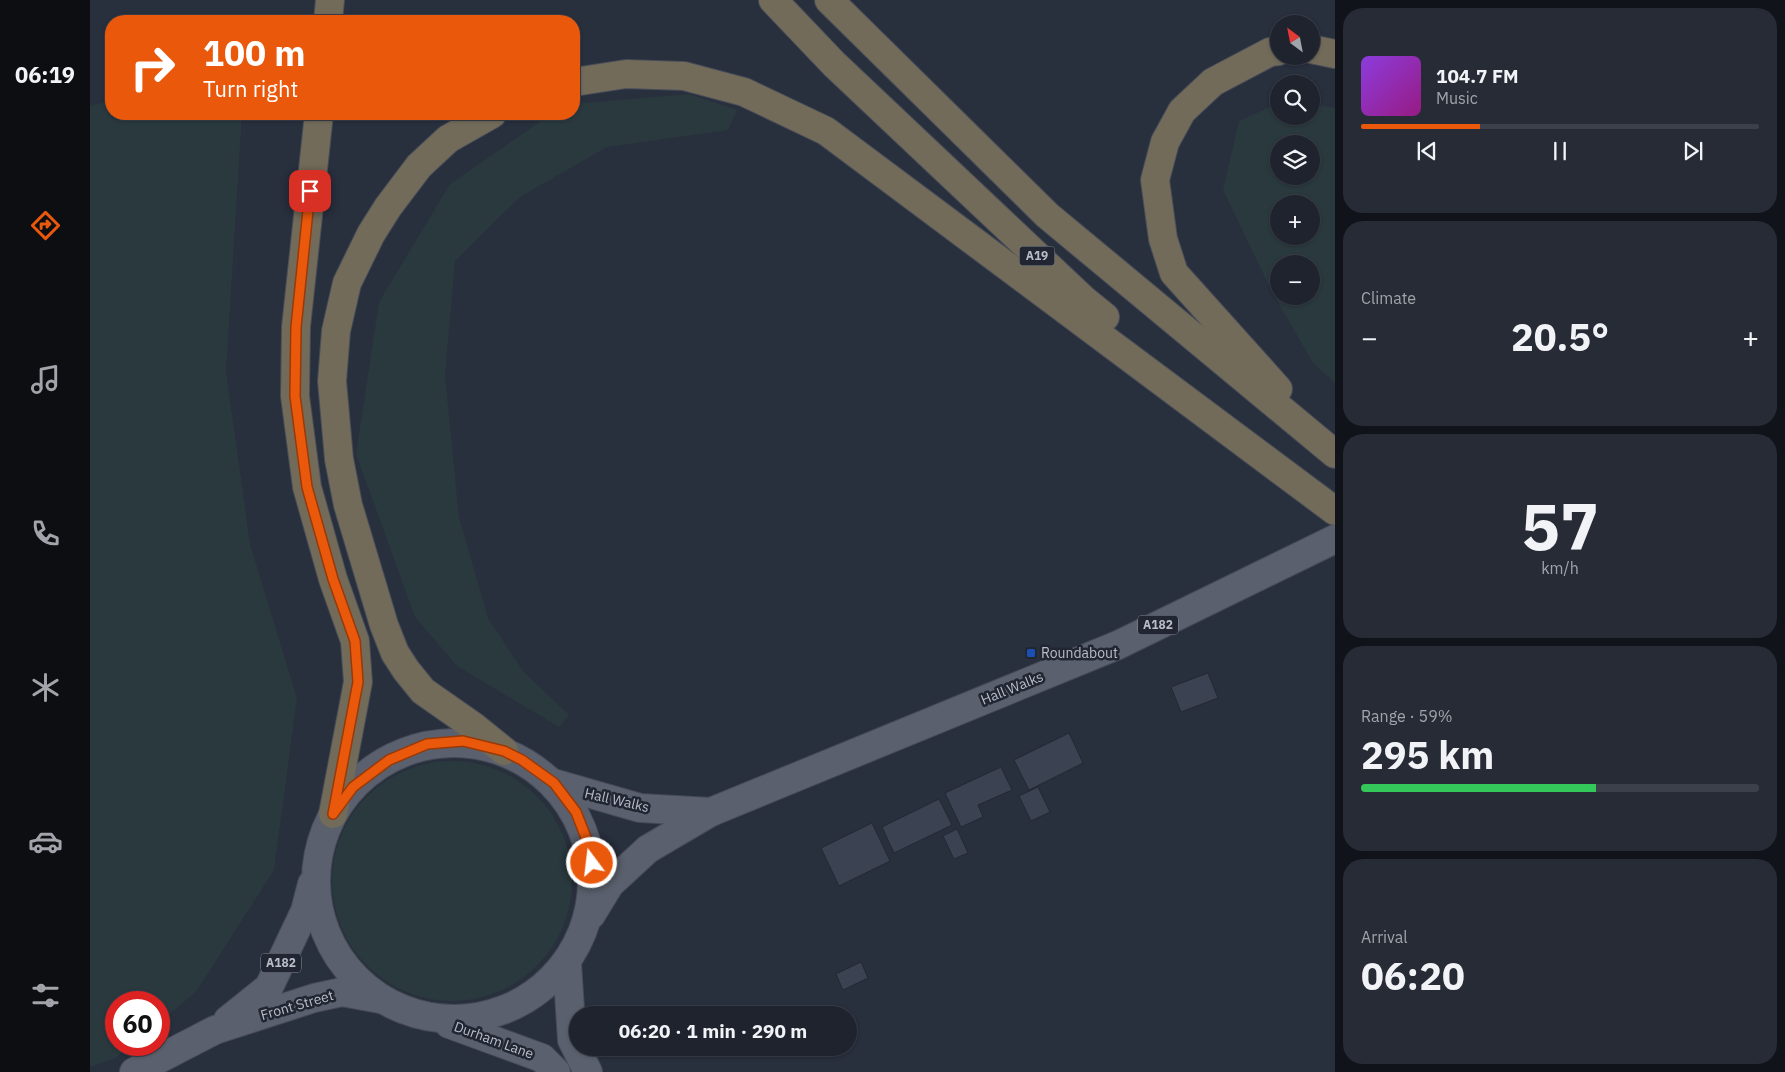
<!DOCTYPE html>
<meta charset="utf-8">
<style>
body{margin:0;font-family:"IBM Plex Sans",sans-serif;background:#262b36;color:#f1f3f6;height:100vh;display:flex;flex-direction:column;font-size:19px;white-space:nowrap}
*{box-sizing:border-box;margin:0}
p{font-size:16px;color:#a1a4aa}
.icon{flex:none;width:28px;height:28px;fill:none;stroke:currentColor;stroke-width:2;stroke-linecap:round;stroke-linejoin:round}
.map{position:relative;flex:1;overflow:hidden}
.sheet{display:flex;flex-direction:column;gap:8px;padding:8px;background:#101319;width:450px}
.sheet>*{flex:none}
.banner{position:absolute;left:15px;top:15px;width:475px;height:105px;border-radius:20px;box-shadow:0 1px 4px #0004,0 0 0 1px #3c404a;background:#ea580c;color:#fff;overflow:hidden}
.needle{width:32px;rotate:328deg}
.buttons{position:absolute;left:1180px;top:15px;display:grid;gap:10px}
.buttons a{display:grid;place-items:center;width:50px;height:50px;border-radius:50%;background:#1e232e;box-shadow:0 1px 4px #0004,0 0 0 1px #3c404a;font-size:25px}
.speed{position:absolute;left:15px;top:991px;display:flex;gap:10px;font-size:25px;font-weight:700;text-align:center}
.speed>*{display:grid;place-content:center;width:65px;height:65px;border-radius:50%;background:#1e232e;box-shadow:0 1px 4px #0004,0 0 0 1px #3c404a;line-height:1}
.speed .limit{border:8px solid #d22;background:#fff;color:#111}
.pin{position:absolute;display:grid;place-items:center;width:42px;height:42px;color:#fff;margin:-21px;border-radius:10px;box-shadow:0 2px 8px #0006}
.me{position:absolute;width:55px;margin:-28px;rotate:345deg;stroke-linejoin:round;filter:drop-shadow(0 0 4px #0008)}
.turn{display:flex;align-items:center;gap:18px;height:105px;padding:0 15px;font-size:22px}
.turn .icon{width:65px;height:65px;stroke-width:2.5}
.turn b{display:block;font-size:35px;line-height:42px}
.big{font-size:38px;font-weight:800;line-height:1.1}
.sheet .card{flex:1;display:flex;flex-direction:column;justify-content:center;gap:8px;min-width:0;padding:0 18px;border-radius:20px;background:#262b36}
.sheet .dial{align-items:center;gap:0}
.dial b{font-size:65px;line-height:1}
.song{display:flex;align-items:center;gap:15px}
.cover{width:60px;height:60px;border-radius:8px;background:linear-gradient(135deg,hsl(270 70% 55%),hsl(310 70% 35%))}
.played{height:5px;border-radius:2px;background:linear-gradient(90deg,#ea580c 30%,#3c404a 30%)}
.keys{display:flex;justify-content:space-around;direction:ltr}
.heat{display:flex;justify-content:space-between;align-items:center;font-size:28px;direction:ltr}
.charge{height:8px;border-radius:4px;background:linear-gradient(90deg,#34c759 59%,#3c404a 0)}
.trip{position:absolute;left:479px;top:1006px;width:288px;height:50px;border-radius:25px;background:#1e232e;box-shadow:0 1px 4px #0004,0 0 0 1px #3c404a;font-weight:800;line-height:50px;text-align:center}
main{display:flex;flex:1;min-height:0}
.tab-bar{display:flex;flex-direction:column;width:90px;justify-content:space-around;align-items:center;background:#0c0e12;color:#a1a4aa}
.tab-bar .icon{width:35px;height:35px}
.tab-bar .on{color:#ea580c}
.tab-bar b{font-size:22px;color:#f1f3f6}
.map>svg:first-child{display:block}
.green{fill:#2a393e;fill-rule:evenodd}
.building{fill:#3b4352;stroke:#232834}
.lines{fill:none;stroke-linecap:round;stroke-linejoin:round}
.major-casing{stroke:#454a56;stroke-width:30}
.highway-casing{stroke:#474c58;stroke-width:30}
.major{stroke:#5a606d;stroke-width:28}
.highway{stroke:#726b5a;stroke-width:28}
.route-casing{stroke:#983908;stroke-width:12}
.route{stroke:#ea580c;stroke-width:9}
.transit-dot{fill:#1a4fb4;stroke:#212632;stroke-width:2}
.labels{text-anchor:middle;stroke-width:5;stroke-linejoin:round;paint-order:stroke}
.shield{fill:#212632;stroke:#8b909b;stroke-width:1}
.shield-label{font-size:12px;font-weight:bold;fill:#b8bdc8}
.poi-label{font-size:14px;fill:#b8bdc8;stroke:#212632;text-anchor:start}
.street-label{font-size:14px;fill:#b8bdc8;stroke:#212632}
</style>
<main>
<nav class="tab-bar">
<b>06:19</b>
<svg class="icon on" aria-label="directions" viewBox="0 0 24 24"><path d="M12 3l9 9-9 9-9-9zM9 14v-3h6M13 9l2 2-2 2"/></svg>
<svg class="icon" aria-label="music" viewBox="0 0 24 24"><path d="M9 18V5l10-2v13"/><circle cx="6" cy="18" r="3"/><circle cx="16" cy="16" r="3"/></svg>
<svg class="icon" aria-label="phone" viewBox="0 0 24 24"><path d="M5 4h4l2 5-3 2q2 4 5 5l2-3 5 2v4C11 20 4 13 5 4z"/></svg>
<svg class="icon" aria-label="climate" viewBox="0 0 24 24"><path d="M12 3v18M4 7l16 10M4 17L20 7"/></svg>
<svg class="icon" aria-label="car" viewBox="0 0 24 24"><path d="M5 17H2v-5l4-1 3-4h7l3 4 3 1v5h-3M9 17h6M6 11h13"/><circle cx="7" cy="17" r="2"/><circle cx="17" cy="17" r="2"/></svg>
<svg class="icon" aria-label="filters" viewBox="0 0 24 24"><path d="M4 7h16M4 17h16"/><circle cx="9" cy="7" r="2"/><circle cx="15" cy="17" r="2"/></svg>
</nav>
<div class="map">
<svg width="1245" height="1072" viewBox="0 0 1245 1072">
<rect width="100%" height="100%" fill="#282f3d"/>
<g class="green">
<polygon points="599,94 647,110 638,130 517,147 430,197 365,261 355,375 369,517 398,618 433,671 479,715 469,727 367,666 325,617 266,454 289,302 360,184 461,114 484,114 484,104"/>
<polygon points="21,101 21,114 152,114 136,371 160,544 207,698 184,870 106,992 69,1023 69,1002 26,1002 26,1045 41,1045 26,1058 0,1067 0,106"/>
<path d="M 1189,103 L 1189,116 L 1221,116 L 1221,104 L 1245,108 L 1245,383 L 1223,363 L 1181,290 L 1133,190 L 1149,121 ZM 1189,144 L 1221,144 L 1221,176 L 1189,176 ZM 1189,204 L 1221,204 L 1221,236 L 1189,236 ZM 1189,264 L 1221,264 L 1221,296 L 1189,296 Z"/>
<circle cx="362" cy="881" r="120"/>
</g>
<g class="building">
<polygon points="1118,673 1128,698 1091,712 1081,687"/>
<polygon points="979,733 993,763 939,790 924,760"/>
<polygon points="911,767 922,790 888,805 893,817 871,827 855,793"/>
<polygon points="948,787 960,812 941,821 929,796"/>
<polygon points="849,799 862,825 804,853 792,827"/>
<polygon points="782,823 800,861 749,886 731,848"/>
<polygon points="867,829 878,853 864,859 853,836"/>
<polygon points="771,962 778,978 753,990 746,974"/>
</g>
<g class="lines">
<g class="major-casing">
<g id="major">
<circle cx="364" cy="881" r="138"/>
<polyline points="463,783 550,808 621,812"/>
<polyline points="501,915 520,884 558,849 621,812 1028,645 1245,539"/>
<polyline points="477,963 482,1040 498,1072"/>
<polyline points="138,1020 179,987 215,911 222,884"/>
<polyline points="359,1024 452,1058 466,1072"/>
<polyline points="44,1072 125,1030 224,998 252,992 290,999"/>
</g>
</g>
<g class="highway-casing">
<g id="highway">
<polyline points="683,0 744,64 994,300 1015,317"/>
<polyline points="739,0 957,215 1245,454"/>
<polyline points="238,21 240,0"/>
<polyline points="1221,49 1245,54"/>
<polyline points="484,82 536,74 594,76 654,92 736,131 1245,511"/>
<polyline points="229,114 206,327 205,396 217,487 243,579 265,641 268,682 243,814"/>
<polyline points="402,114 358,139 329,166 298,207 281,234 257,283 246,331 242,381 249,459 258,505 294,625 305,653 316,670 333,691 383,726 414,751"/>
<polyline points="1188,389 1084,273 1073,239 1065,180 1075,142 1092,111 1123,82 1180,52 1189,51"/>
</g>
</g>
<use href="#major" class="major"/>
<use href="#highway" class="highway"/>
</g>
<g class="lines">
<g class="route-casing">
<polyline id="route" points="220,191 206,327 205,396 217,487 243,579 265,641 268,682 243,814 263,787 299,760 337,744 373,741 414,751 432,760 464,783 486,812 495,835 502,863"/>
</g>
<use href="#route" class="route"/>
</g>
<rect class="transit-dot" x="936" y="648" width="10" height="10" rx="2.5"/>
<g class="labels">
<g class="shield">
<rect x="929.5" y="246.5" width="35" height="19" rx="4"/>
<rect x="1048" y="615.5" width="40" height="19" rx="4"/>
<rect x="171" y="953.5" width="40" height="19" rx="4"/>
</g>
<g class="shield-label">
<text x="947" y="260">A19</text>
<text x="1068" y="629">A182</text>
<text x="191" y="967">A182</text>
</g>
<g class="poi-label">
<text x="951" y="658">Roundabout</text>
</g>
<g class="street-label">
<text transform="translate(922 688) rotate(-22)" y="5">Hall Walks</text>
<text transform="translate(527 800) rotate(13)" y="5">Hall Walks</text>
<text transform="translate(207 1005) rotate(-16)" y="5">Front Street</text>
<text transform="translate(404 1040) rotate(20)" y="5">Durham Lane</text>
</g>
</g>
</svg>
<div class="buttons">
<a><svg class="needle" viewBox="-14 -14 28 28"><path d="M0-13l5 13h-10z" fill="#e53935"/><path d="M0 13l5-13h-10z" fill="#a1a4aa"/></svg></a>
<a><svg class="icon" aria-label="search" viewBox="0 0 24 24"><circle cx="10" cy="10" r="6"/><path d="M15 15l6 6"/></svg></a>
<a><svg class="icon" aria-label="layers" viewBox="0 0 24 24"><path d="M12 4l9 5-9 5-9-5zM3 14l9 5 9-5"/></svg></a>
<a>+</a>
<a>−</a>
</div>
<div class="speed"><div class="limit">60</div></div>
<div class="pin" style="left:220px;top:191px;background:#d93025"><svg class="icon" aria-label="arrive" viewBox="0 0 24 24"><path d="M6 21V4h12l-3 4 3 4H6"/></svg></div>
<svg class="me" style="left:502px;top:863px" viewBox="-20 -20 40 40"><circle r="17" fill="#ea580c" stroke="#fff" stroke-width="3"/><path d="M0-11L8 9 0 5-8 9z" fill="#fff"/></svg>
<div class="trip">06:20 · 1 min · 290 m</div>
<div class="banner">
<div class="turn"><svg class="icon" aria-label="right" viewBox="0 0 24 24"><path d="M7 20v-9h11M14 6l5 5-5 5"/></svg><div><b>100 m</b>Turn right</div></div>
</div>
</div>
<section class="sheet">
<div class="card">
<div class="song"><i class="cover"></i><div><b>104.7 FM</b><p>Music</p></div></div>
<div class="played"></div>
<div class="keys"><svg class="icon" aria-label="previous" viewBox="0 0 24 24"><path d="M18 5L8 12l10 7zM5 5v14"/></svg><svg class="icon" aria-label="pause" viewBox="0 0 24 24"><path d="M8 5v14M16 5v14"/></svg><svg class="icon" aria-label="next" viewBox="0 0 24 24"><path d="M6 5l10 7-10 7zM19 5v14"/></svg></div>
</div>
<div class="card"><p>Climate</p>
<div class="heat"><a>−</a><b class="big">20.5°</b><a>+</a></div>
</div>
<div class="card dial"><b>57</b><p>km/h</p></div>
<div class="card"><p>Range · 59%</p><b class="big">295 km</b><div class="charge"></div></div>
<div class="card"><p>Arrival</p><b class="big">06:20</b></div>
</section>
</main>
